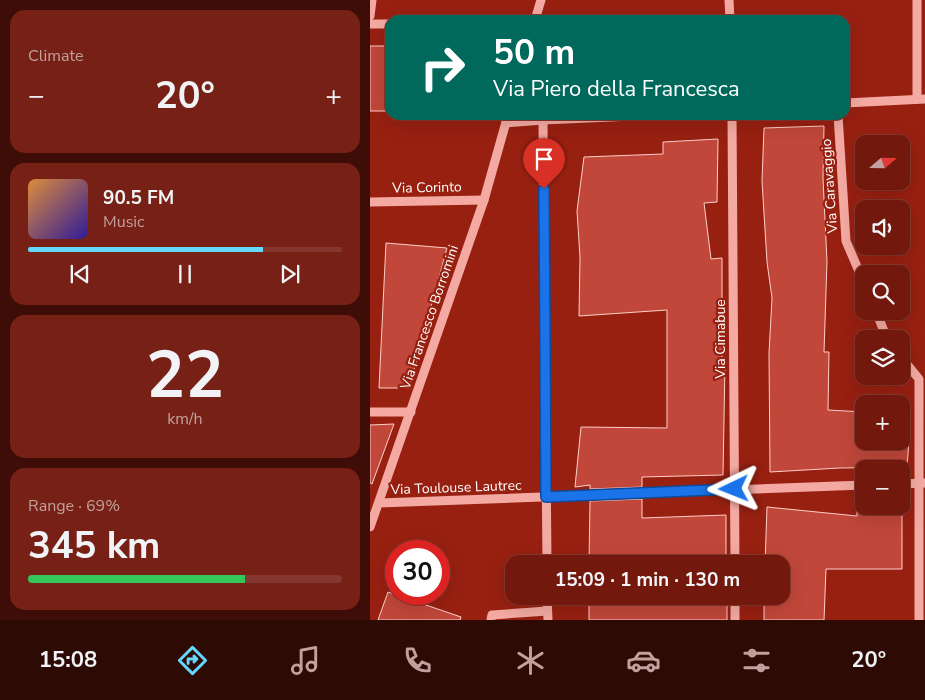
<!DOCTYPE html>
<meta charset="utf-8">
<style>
body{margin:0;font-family:"Nunito Sans",sans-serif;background:#772116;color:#f1f3f6;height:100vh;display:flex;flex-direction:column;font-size:19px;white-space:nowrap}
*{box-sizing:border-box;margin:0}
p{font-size:16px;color:#c1a09d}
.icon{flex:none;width:28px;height:28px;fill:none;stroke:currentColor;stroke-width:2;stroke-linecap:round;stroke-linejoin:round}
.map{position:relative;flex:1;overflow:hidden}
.details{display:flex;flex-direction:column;gap:10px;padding:10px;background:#3f0d07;width:370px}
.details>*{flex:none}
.hud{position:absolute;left:15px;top:15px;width:465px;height:105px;border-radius:15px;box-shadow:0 5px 20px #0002,0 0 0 1px #84372e;background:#00695c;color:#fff;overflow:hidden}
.needle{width:32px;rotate:70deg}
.tools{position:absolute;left:485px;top:135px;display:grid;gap:10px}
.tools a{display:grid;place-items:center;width:55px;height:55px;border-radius:10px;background:#72180d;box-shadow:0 5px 20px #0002,0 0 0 1px #84372e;font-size:25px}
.speed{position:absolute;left:15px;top:540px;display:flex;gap:10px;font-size:25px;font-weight:700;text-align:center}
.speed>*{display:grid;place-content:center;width:65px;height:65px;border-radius:50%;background:#72180d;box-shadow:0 5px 20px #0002,0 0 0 1px #84372e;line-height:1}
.speed .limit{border:8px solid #d22;background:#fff;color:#111}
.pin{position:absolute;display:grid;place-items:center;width:42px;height:42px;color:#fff;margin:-51px -21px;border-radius:50% 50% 50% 0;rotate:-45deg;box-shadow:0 0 5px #0007}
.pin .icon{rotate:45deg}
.me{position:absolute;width:55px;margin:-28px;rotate:268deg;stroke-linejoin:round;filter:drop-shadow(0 0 4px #0008)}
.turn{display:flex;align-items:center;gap:18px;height:105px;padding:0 25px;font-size:22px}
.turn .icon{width:65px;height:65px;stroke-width:2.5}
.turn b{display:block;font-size:35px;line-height:42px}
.big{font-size:38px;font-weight:700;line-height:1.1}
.details .card{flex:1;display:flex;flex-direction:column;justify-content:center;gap:8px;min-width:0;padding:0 18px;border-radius:15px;background:#772116}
.details .dial{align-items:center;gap:0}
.dial b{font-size:65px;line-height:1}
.song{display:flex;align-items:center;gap:15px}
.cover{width:60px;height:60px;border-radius:8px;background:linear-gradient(135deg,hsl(30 70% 55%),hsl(250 70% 35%))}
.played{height:5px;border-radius:2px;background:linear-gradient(90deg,#65d7ff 75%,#84372e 75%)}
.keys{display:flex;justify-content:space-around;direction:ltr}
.heat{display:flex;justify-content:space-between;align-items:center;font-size:28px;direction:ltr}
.charge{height:8px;border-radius:4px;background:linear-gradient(90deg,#34c759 69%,#84372e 0)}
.trip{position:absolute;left:135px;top:555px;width:285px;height:50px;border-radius:15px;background:#72180d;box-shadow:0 5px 20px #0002,0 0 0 1px #84372e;font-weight:700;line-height:50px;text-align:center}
.tabs{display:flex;height:80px;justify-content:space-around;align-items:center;background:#2e0a05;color:#c1a09d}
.tabs .icon{width:35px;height:35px}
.tabs .current{color:#65d7ff}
.tabs b{font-size:22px;color:#f1f3f6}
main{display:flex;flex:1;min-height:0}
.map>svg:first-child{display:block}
.building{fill:#c0473a;stroke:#fecfca}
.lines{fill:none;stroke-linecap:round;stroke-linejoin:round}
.minor{stroke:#f4aaa2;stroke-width:9}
.route-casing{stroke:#114b97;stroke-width:12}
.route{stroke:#1a73e8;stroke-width:9}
.labels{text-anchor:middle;stroke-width:4.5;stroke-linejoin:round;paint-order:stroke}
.street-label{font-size:14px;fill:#fff;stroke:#982011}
</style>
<main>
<section class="details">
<div class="card"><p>Climate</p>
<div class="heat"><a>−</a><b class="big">20°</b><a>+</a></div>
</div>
<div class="card">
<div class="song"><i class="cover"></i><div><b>90.5 FM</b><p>Music</p></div></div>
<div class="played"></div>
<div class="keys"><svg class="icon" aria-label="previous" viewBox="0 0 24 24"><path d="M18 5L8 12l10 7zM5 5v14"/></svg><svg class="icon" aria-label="pause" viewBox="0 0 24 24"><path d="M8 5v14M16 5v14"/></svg><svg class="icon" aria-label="next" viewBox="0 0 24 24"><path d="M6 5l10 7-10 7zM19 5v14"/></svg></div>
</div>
<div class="card dial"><b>22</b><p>km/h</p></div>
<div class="card"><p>Range · 69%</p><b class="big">345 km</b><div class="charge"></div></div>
</section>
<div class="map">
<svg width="555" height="620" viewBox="0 0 555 620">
<rect width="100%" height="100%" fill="#982011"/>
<g class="building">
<rect x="0" y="46" width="20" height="65"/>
<polygon points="454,126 453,178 457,261 454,352 459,352 458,410 494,412 494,441 539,441 537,467 470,468 400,472 399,353 402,298 397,262 392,181 394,128"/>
<polygon points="348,139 347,202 334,203 341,259 352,258 352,363 355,363 353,475 272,477 272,487 220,489 220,485 205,487 211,427 297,428 297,310 209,316 210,257 207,211 214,157 293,154 293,142"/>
<polygon points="16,243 77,248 39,388 9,388"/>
<polygon points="24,424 2,484 0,483 0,425"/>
<polygon points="272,499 272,518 356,515 356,564 219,564 220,501"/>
<polygon points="397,507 487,516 487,511 532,514 532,569 456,569 454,620 394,620 394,596 411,596 411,564 395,564"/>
<polygon points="18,592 91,617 90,620 8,620"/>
<rect x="219" y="596" width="138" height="24"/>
</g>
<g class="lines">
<g class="minor">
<polyline points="359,0 360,20"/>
<polyline points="547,0 547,99"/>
<polyline points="0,16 2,0"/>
<polyline points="165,20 171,0"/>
<polyline points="0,24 20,24"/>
<polyline points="475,103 555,99"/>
<polyline points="362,115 365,564"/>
<polyline points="468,115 476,241 494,283"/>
<polyline points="173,120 286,115"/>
<polyline points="136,123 173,120 177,564"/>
<polyline points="0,202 114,200"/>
<polyline points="506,311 517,339"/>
<polyline points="531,357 549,379 549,620"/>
<polyline points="0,412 41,412"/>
<polyline points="531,484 555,483"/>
<polyline points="9,503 494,485"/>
<polyline points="0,527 114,200 138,115"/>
<polyline points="177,596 178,620"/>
<polyline points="365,596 365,620"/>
<polyline points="121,620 122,615 177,611"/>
</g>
</g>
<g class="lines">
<g class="route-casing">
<polyline id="route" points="174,189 176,497 364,489"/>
</g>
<use href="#route" class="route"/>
</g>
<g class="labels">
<g class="street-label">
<text transform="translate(459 186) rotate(-94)" y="5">Via Caravaggio</text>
<text transform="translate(57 187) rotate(-1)" y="5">Via Corinto</text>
<text transform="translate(59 317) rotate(-71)" y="5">Via Francesco Borromini</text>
<text transform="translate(350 339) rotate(-90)" y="5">Via Cimabue</text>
<text transform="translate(86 487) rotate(-2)" y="5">Via Toulouse Lautrec</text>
</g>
</g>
</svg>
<div class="tools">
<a><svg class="needle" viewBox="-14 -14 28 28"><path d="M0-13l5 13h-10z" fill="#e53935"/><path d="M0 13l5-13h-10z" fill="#c1a09d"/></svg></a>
<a><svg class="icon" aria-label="sound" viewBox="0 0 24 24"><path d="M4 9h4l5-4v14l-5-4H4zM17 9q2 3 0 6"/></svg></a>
<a><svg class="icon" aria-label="search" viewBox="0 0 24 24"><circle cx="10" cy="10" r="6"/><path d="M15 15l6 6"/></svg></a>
<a><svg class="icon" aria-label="layers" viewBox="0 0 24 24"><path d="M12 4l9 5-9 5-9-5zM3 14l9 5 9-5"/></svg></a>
<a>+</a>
<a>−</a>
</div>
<div class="speed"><div class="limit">30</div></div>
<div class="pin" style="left:174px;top:189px;background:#d93025"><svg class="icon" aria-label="arrive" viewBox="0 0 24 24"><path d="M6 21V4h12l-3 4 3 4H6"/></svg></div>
<svg class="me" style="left:364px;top:489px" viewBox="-20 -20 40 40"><path d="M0-17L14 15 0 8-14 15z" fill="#1a73e8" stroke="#fff" stroke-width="4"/></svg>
<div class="trip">15:09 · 1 min · 130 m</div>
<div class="hud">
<div class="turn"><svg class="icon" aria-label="right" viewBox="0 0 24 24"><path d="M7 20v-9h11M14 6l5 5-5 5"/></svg><div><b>50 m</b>Via Piero della Francesca</div></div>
</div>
</div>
</main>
<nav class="tabs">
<b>15:08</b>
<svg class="icon current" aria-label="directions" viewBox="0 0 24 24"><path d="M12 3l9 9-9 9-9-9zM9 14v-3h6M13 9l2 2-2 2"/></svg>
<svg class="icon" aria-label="music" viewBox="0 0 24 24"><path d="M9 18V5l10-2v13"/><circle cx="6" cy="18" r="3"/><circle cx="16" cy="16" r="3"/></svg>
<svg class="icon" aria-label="phone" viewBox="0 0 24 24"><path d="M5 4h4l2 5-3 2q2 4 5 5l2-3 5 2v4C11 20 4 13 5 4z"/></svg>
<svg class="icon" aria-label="climate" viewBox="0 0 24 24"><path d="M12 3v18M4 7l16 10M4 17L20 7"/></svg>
<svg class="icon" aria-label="car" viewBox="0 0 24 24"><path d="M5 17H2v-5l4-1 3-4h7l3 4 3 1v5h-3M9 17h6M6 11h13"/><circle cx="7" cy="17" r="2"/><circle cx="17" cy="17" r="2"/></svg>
<svg class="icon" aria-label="filters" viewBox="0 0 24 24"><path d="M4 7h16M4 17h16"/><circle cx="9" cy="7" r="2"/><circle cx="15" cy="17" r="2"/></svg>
<b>20°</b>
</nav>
